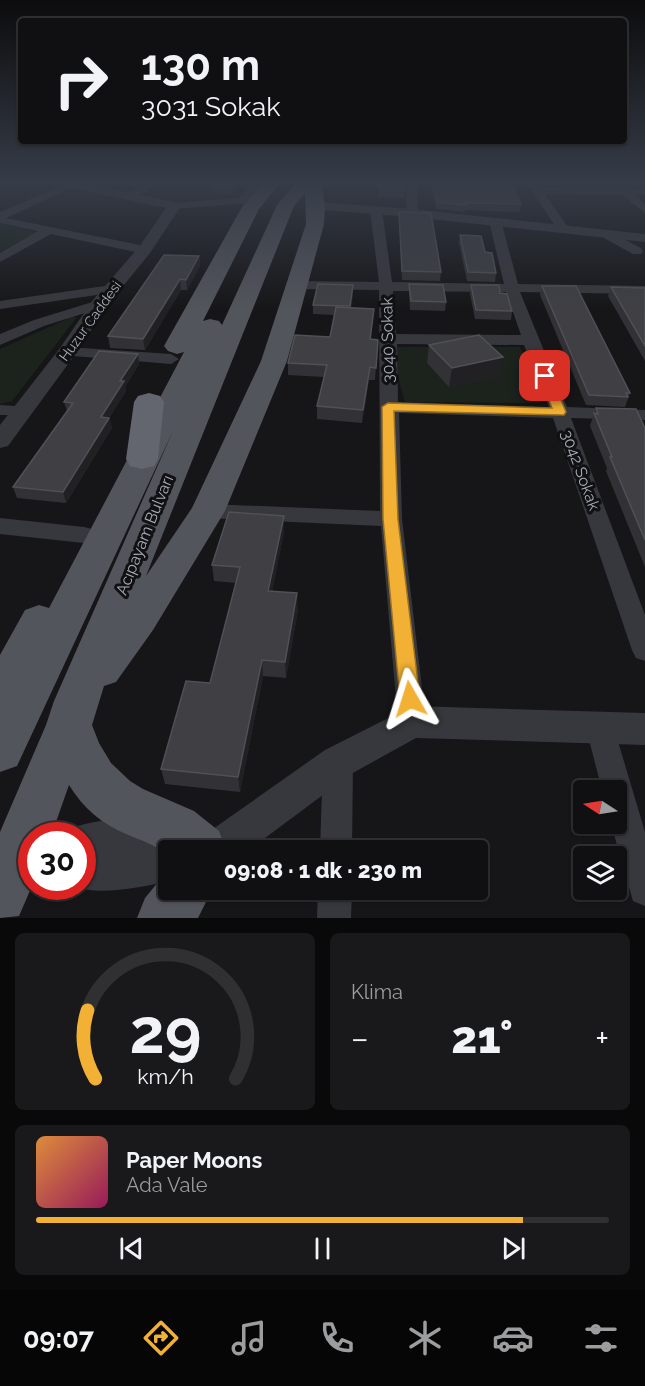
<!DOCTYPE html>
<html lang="tr">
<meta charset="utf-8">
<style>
body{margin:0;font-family:Raleway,sans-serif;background:#19191b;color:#f1f3f6;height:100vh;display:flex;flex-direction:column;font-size:22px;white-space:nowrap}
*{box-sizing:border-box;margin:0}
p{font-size:20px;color:#9c9d9f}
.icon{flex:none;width:33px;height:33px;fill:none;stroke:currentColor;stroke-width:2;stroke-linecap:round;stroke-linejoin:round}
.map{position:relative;height:918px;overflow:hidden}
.details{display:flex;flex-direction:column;gap:15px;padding:15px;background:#09090a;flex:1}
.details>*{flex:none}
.banner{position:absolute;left:18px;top:18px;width:609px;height:126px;border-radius:6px;box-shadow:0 2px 4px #0004,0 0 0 2px #303032;background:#101012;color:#f1f3f6;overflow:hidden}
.needle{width:39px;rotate:282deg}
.fabs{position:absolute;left:573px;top:780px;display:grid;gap:12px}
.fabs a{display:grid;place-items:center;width:54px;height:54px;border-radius:6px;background:#101012;box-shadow:0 2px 4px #0004,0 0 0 2px #303032;font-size:30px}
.speed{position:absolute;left:18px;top:822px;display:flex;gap:12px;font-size:30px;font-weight:700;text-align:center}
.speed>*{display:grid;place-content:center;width:78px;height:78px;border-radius:50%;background:#101012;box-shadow:0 2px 4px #0004,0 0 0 2px #303032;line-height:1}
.speed .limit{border:9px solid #d22;background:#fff;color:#111}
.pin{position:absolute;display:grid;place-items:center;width:51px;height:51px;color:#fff;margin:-26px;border-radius:12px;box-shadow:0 3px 9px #0006}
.me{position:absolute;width:66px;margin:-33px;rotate:354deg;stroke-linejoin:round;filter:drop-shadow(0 0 4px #0008)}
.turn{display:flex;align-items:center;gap:21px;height:126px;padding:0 24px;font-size:27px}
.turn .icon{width:78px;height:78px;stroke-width:2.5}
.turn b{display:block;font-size:42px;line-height:51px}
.big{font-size:45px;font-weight:800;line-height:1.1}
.details .widget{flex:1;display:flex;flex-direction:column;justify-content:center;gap:9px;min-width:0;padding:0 21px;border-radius:9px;background:#19191b}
.details .dial{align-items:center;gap:0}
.dial svg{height:156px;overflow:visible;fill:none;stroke:#303032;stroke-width:7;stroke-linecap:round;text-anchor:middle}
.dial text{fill:#f1f3f6;stroke:none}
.song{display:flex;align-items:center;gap:18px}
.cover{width:72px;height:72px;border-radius:9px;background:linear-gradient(135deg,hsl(30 70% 55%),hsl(330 70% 35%))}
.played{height:6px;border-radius:3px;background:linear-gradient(90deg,#f2b134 85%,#303032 85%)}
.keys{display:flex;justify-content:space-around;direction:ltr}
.heat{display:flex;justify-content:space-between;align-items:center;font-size:33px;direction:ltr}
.details .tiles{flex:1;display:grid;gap:15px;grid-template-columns:1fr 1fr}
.widget:last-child{grid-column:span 2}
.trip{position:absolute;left:158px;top:840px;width:330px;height:60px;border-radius:6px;background:#101012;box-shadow:0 2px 4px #0004,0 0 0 2px #303032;font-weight:800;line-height:60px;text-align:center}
.dock{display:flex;height:96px;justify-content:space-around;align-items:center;background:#060607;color:#9c9d9f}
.dock .icon{width:42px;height:42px}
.dock .active{color:#f2b134}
.dock b{font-size:27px;color:#f1f3f6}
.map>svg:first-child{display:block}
.green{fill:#1c231d}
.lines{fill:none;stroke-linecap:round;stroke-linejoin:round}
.minor{fill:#37383d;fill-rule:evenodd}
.tertiary{fill:#37383d;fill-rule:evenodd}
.primary{fill:#53555c;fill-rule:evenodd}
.motorway{fill:#63666e;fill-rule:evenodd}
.wall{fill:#323236}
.shaded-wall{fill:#212124}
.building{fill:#3f3f44;stroke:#4f5156;stroke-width:1.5}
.route{fill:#f2b134;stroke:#9d7322;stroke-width:1.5}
.labels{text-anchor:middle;stroke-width:6;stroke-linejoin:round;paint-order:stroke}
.far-street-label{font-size:14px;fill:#a8adb8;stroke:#111113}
.street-label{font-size:16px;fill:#a8adb8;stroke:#111113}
</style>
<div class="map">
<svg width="645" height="918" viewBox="0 0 645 918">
<rect width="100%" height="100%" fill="#161618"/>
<g class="green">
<polygon points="540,182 645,182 645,191 545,190"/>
<polygon points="0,223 37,232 0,252"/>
<polygon points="72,317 77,317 12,401 0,404 0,349"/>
<polygon points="389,347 520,347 541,403 405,402"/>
</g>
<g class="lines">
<g class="minor">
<polygon points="71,182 84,182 6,218 145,246 149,247 151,250 149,253 145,254 51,234 0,262 0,253 38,231 0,223 0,212"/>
<polygon points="148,182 160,182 135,198 127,198 127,194"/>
<polygon points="253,182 263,182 245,203 174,209 168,206 174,203 238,198"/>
<polygon points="407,182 417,182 418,213 412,216 406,213"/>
<polygon points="529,182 537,182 541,188 645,189 645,195 635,195 645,204 645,213 623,195 545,194 569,229 567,232 559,232 532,191 528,184"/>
<path d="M 376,207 L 382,210 L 392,282 L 504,284 L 489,221 L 495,218 L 501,221 L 518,284 L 645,286 L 645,294 L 520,292 L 567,407 L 645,410 L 645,420 L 571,418 L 645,615 L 645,661 L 636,658 L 632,650 L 553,418 L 399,413 L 402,519 L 426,722 L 422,731 L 412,735 L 402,731 L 398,722 L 381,526 L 208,518 L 200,516 L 197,511 L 200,506 L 208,504 L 380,511 L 379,290 L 296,289 L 289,285 L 296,281 L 379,282 L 370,210 ZM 393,291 L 506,292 L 521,335 L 396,334 ZM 397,344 L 524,345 L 549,407 L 398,402 Z"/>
<polygon points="608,231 641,248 643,251 641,254 633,254 604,238 604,232"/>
<polygon points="112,285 117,286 119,289 117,292 0,309 0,301"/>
<polygon points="99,300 106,304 104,307 44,326 0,345 0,334 34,320"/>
<polygon points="67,347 171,354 179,359 171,364 61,355 59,352"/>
<polygon points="0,405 30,407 33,411 30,415 0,415"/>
<polygon points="0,518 84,527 92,529 95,535 92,541 84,543 0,534"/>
<polygon points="600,715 610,719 614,728 645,832 645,906 633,901 611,824 616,824 616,790 602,790 586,728 590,719"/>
<polygon points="338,748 348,752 353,762 352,850 320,850 323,762 328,752"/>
<polygon points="318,890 352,890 351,918 317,918"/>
</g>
<g class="tertiary">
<polygon points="55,182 78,182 174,202 181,206 150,253 106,307 74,356 8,446 0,448 0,425 60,348 93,300 139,247 166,208 61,186"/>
<polygon points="316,202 412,209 645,234 645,242 412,217 311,209 309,206"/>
<path d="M 412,706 L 645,713 L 645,745 L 416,738 L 351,774 L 249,850 L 168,850 L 168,882 C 142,886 99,897 75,886 L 82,886 L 82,836 L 66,836 L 68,830 C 108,813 155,819 195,836 L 199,845 L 203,836 L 325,750 Z"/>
</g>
<g class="primary">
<path d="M 264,182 L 281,182 L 259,209 L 203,321 L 210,319 L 219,321 L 222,325 L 277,205 L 297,182 L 326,182 L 322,188 L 325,206 L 324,224 L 287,361 L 225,511 L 153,630 L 116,682 L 104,686 L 92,725 L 99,743 L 111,763 L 130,781 L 143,789 L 194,811 L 219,831 L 226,850 L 168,850 L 168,856 C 155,844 142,841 126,834 C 102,824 83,808 69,785 L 51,836 L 32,836 L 32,886 L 19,916 L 0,918 L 0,832 L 46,725 L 54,701 L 173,431 L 17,766 L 0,772 L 0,655 L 25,610 L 39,605 L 49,608 L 184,352 L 177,354 L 168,351 L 164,346 L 242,207 ZM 305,193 L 306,224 L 261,361 L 192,508 L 146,576 L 294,206 Z"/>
<polygon points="168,870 168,890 212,890 198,918 137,918 145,898"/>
</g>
<polygon class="motorway" points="149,393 160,396 164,402 158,459 154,466 142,469 130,466 126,459 134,402 138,396"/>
</g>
<g class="wall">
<polygon points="215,182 242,182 231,195 211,193 211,186"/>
<polygon points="379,182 405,182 404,198 379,197"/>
<polygon points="418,182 511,182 521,204 519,212 465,210 465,212 436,209 431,184 419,183"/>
<polygon points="399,212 441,272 440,281 402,280 399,220"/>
<polygon points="460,235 485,252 496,273 495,282 467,281 459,243"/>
<polygon points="199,256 200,266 187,290 181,290 145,350 110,348 108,336"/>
<polygon points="409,284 446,302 445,311 410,310 409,293"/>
<polygon points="353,285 353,294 351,308 374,309 371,339 378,340 375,380 369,380 362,423 317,419 317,406 324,377 288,375 288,363 330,337 335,315 313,314 313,305"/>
<polygon points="471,285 500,293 512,311 511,320 475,319 470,294"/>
<polygon points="542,286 630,393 625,407 586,405 540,295"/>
<polygon points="611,287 645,288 645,361 608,296"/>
<polygon points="429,345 499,375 449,387 427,363"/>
<polygon points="138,354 139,364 125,387 126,391 109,418 112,428 66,503 17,498 13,487 67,411 64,402"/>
<polygon points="596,408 645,428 645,567 606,471 607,468 590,426"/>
<polygon points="284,516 284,532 272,591 298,610 286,678 263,676 240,792 165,784 161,769 210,683 236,583 214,581 212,565"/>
</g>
<g class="shaded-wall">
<polygon points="236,182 242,182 231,195 231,188"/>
<polygon points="199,256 200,266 187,290 186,280"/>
<polygon points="180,279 181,290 145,350 143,339"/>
<polygon points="353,285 353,294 349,316 350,306"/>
<polygon points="138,354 139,364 125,387 126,391 109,418 112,428 66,503 63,492 120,381"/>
<polygon points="503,357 499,375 449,387 452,368"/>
<polygon points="370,367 369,380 362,423 363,410"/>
<polygon points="284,516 284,532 269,607 268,591"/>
<polygon points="297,593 298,610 286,678 285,662"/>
<polygon points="262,660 263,676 240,792 238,777"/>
</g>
<g class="building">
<polygon points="215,182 236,182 231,188 211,186"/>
<polygon points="379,182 404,182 405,190 379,190"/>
<polygon points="433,182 511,182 521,204 465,203 466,205 437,202"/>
<polygon points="399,212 431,213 441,272 402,271"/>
<polygon points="460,235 481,236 485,252 492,253 496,273 468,272"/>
<polygon points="164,255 199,256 186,280 180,279 143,339 108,336"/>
<polygon points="318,284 353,285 350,306 313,305"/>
<polygon points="409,284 443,285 446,302 411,301"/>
<polygon points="471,285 499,285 500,293 507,294 512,311 476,310"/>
<polygon points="542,286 576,286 630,393 626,393 628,397 589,395"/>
<polygon points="611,287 645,288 645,346"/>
<polygon points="336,307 374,309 370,339 378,340 376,368 370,367 363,410 317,406 327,365 288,363 295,335 330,337"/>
<polygon points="479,335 503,357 452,368 429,345"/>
<polygon points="99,351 138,354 120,381 124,381 101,417 109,418 63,492 13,487 73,403 64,402"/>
<polygon points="596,408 636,409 645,428 645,540 610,457 612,457 594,413 598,414"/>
<polygon points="229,512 284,516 268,591 297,593 285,662 262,660 238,777 161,769 186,681 210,683 240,567 212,565"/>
</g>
<linearGradient id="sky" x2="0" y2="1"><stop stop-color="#0c0c0d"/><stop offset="0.59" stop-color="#363c48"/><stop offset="1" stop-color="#363c48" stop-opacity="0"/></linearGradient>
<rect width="645" height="310" fill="url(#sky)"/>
<polygon class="route" points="545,372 551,376 566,412 564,415 394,411 398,519 420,699 417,705 410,708 403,705 400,699 383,519 382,407 388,403 552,408 539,376"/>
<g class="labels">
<g class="far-street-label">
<text transform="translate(90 321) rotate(-54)" y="5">Huzur Caddesi</text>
</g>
<g class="street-label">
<text transform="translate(387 340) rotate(-91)" y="6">3040 Sokak</text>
<text transform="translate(581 470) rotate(70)" y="6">3042 Sokak</text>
<text transform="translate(144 535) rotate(-68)" y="6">Acıpayam Bulvarı</text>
</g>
</g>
</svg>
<div class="fabs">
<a><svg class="needle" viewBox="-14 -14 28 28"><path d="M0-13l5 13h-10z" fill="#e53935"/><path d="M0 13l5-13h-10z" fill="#9c9d9f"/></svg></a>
<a><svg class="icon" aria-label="layers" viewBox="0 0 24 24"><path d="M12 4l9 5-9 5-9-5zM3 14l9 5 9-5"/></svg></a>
</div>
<div class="speed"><div class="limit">30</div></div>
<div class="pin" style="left:545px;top:376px;background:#d93025"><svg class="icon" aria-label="arrive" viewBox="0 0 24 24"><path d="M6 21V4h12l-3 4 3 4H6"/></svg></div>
<svg class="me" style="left:410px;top:699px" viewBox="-20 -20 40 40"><path d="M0-17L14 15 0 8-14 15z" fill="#f2b134" stroke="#fff" stroke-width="4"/></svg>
<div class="trip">09:08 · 1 dk · 230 m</div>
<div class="banner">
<div class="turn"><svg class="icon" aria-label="right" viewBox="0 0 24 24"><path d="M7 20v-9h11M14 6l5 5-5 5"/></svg><div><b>130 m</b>3031 Sokak</div></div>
</div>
</div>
<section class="details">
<div class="tiles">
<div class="widget dial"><svg viewBox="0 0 100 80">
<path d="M14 69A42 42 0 1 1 86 69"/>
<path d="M14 69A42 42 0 0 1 10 34" stroke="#f2b134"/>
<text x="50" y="56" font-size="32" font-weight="700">29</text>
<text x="50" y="72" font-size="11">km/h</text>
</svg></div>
<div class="widget"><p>Klima</p>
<div class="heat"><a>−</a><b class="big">21°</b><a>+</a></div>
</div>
<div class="widget">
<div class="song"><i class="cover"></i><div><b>Paper Moons</b><p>Ada Vale</p></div></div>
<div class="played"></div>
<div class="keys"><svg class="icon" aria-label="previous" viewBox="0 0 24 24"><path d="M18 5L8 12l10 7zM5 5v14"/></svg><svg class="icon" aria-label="pause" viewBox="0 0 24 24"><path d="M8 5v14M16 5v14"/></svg><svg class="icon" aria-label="next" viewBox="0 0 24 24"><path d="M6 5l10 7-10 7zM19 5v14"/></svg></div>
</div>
</div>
</section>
<nav class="dock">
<b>09:07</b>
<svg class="icon active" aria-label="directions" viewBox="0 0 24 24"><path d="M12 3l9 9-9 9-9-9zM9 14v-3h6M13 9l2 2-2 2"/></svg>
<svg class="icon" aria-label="music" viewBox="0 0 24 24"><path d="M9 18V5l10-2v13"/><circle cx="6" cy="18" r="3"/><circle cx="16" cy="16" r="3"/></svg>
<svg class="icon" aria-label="phone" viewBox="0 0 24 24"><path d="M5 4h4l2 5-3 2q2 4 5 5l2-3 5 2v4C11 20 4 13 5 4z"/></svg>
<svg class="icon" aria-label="climate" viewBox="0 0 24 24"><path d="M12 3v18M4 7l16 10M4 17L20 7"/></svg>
<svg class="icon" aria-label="car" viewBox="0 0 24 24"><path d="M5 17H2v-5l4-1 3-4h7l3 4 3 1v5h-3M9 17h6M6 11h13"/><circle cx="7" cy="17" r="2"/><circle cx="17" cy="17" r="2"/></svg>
<svg class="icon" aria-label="filters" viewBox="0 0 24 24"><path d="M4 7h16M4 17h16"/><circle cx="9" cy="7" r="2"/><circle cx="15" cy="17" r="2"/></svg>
</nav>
